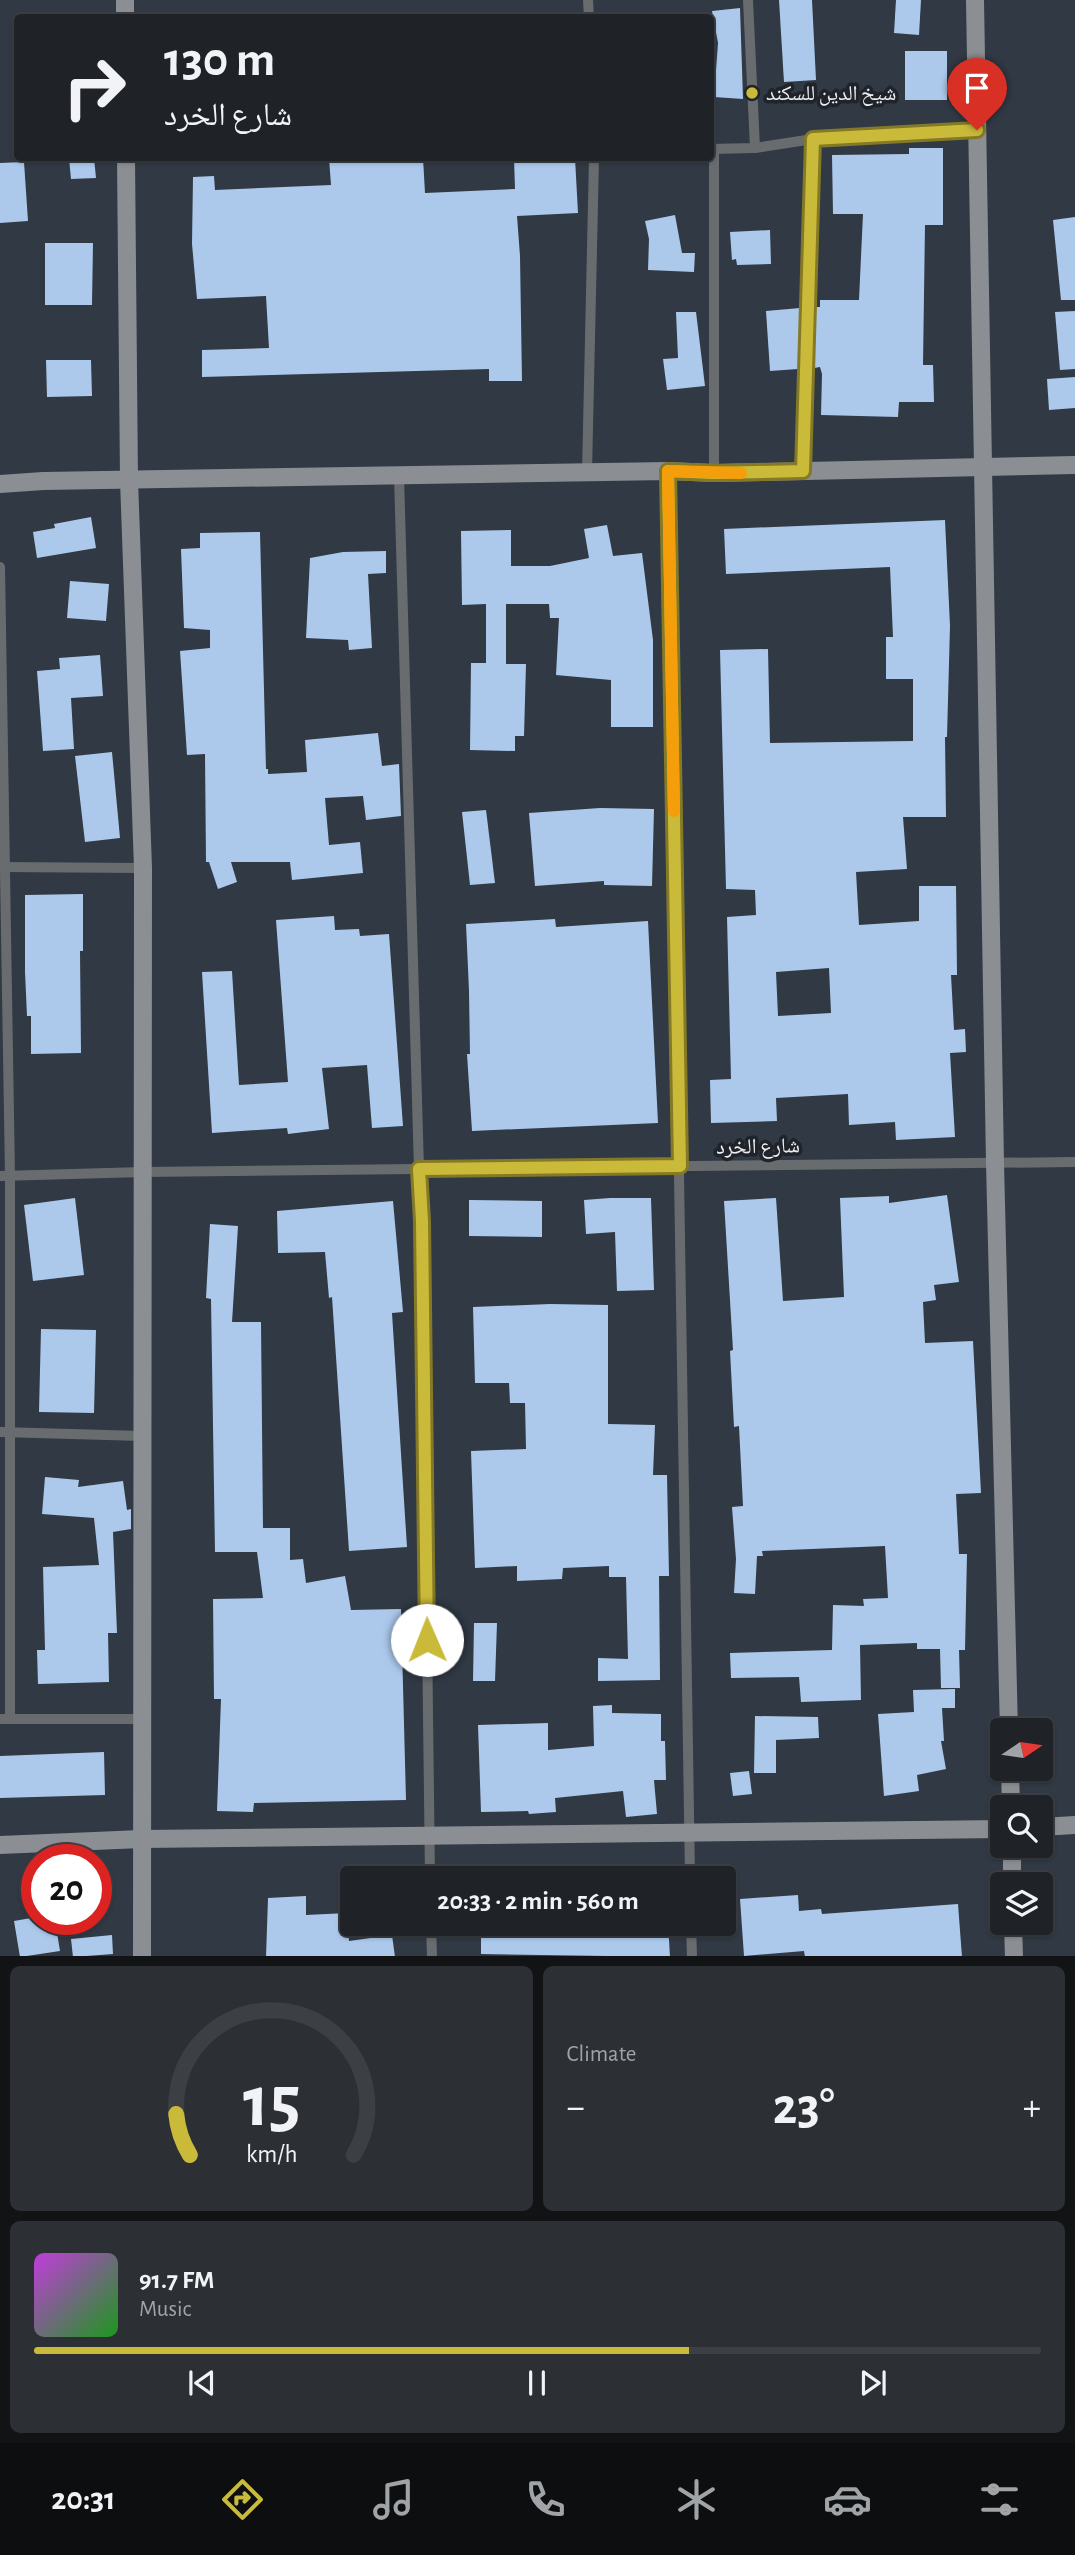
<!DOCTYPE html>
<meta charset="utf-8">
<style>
body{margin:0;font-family:"Alegreya Sans","Noto Naskh Arabic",sans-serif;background:#2c2f33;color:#f1f3f6;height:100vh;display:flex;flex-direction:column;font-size:26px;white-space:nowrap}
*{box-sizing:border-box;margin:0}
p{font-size:23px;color:#a1a4a7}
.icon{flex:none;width:38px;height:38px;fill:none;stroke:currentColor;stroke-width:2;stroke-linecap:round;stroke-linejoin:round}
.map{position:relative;height:1956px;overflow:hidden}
.side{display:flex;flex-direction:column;gap:10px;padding:10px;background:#111315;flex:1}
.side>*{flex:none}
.guide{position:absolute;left:14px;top:14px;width:700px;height:147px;border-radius:7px;box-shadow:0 2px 5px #0004,0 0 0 2px #3c3f44;background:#1f2227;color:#f1f3f6;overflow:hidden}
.needle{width:46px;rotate:77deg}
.buttons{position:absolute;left:990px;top:1718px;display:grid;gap:14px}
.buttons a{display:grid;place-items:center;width:63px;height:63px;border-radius:7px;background:#1f2227;box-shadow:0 2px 5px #0004,0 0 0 2px #3c3f44;font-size:35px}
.speed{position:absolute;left:21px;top:1844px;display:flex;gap:14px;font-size:35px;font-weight:700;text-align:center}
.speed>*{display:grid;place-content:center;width:91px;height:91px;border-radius:50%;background:#1f2227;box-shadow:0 2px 5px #0004,0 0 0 2px #3c3f44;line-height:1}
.speed .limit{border:10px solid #d22;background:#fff;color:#111}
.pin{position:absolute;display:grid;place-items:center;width:60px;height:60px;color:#fff;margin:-72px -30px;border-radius:50% 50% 50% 0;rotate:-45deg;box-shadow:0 0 7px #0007}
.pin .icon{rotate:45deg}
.me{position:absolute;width:77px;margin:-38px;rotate:359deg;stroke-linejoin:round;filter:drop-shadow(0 0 5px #0008)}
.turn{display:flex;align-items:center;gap:24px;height:147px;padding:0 35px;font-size:32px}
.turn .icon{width:91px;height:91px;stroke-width:2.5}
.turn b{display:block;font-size:49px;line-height:60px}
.big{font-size:52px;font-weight:700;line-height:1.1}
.side .tile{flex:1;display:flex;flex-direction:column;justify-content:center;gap:10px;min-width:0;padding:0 24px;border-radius:10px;background:#2c2f33}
.side .dial{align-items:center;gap:0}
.dial svg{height:182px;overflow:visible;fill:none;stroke:#3c3f44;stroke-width:7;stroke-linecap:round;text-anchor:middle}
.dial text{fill:#f1f3f6;stroke:none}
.song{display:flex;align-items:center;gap:21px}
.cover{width:84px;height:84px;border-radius:10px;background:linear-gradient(135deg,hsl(290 70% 55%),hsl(120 70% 35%))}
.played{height:7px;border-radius:4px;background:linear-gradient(90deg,#caba3a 65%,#3c3f44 65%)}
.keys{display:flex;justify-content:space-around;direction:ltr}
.heat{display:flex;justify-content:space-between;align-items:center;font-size:38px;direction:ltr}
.side .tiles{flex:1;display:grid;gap:10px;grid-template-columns:1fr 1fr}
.tile:last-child{grid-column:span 2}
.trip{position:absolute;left:340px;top:1866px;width:396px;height:70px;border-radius:7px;background:#1f2227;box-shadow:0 2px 5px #0004,0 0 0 2px #3c3f44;font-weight:700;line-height:70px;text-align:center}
.dock{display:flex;height:112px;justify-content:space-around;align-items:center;background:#0c0e10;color:#a1a4a7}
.dock .icon{width:49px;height:49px}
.dock .current{color:#caba3a}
.dock b{font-size:32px;color:#f1f3f6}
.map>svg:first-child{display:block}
.built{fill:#303944;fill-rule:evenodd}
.building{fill:#acc9ec;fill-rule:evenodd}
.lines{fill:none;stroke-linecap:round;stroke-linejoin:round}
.lane{stroke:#696c6f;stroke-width:10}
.secondary{stroke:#8b8f93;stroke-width:18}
.route-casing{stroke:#837926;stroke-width:18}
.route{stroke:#caba3a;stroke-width:12}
.slow{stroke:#f59e0b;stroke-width:12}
.poi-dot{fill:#caba3a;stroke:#20242a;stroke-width:2.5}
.labels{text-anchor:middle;stroke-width:7;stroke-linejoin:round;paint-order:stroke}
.poi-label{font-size:21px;fill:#eaedf1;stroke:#20242a;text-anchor:start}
.street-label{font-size:21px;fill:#eaedf1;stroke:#20242a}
</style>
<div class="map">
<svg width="1075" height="1957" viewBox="0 0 1075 1957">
<rect width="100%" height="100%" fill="#292e34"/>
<path class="built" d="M 0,0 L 1075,0 L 1075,1956 L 0,1957 ZM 18,18 L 710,18 L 710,158 L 18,158 ZM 1003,1731 L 1041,1731 L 1041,1769 L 1003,1769 ZM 1003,1808 L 1041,1808 L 1041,1846 L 1003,1846 ZM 37,1860 L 96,1860 L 96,1920 L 37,1920 ZM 352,1878 L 723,1878 L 723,1923 L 352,1923 ZM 1003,1885 L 1041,1885 L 1041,1923 L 1003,1923 Z"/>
<g class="building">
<polygon points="779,0 812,0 816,80 784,82"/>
<polygon points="896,0 921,0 919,35 894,33"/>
<polygon points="740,8 743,99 714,97 718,43 712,11"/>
<rect x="905" y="51" width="42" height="49"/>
<polygon points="909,148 943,148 943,225 925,225 923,365 933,365 934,402 899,402 898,417 821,415 822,374 820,367 814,368 816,307 820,307 820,300 859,300 863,214 833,214 832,155 909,154"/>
<polygon points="69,158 94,158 96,178 71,179"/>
<polygon points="329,158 423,158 425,193 515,189 514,158 575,158 578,213 517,216 520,256 522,381 489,381 489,369 202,377 202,350 269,348 266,296 197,299 192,244 193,177 214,176 215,190 331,185"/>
<polygon points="24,162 28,221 0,223 0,163"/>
<polygon points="675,215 682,253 695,253 694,272 648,270 649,239 645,221"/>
<polygon points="1075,217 1075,300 1061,300 1053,220"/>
<polygon points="770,230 771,264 737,265 736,259 732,260 730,232"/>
<polygon points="45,243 93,243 92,305 45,305"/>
<polygon points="800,308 798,369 770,371 766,311"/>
<polygon points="1075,311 1075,369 1060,370 1055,312"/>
<polygon points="676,312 696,312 705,386 667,390 663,359 678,358"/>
<polygon points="46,360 91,360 92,396 47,397"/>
<polygon points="1075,377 1075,408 1049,410 1047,379"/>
<polygon points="91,517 96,548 37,558 33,532 55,528 54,524"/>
<path d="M 945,520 L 950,626 L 947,737 L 945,737 L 946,817 L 903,817 L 907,869 L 856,872 L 859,925 L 919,921 L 919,886 L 956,886 L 957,975 L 951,975 L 954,1030 L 965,1029 L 966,1052 L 950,1053 L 955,1137 L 896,1140 L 895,1122 L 849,1125 L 848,1094 L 776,1098 L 777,1121 L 711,1123 L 710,1080 L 731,1079 L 727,917 L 756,915 L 755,890 L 726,889 L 720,650 L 768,649 L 770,743 L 913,741 L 913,679 L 886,679 L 886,637 L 893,637 L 890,567 L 726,574 L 724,529 ZM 829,968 L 831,1013 L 778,1016 L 776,972 Z"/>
<polygon points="607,525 613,556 642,553 653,640 653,727 611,727 611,680 556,675 559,618 550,618 549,604 506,604 506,664 526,664 524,736 515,736 515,751 470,750 471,663 486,663 486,604 462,605 461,531 511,530 511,566 550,566 589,558 584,529"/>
<polygon points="260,532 266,769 268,769 268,774 307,772 305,740 378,733 382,766 399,764 401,816 366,820 363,796 325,798 329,845 360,842 363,873 292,880 290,862 231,862 237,882 218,889 209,862 206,862 205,754 187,755 180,651 210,648 210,630 184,628 181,549 200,548 200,533"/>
<polygon points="386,551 386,573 368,574 372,648 349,650 348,640 306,638 310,558 343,552"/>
<polygon points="70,581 109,584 106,621 67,618"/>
<polygon points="100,655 103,696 71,698 74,749 43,751 37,671 60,669 59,658"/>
<polygon points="112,752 120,838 85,842 75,756"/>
<polygon points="600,808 654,809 652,886 604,885 604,881 535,886 529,813"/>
<polygon points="486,810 495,883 470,885 462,812"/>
<polygon points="83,894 83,951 80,951 81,1053 31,1054 31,1016 27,1016 25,972 25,895"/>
<polygon points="334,916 335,930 359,929 360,936 389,934 403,1126 372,1128 367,1065 322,1068 329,1129 288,1134 287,1128 212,1133 202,972 232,971 239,1085 288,1082 276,920"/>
<polygon points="555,919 556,927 648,921 658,1123 472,1131 467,1054 470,1054 469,991 466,924"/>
<polygon points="947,1195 959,1282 934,1285 936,1300 923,1302 925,1343 973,1341 981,1493 956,1494 959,1554 967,1554 965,1650 959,1650 960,1688 941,1688 940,1649 917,1649 917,1643 860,1645 861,1700 801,1702 799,1677 731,1678 730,1653 832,1650 833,1605 864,1606 863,1599 888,1598 885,1546 762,1551 763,1556 757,1556 755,1594 734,1593 736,1559 732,1507 743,1506 739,1426 734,1427 730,1351 733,1350 724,1201 776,1198 783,1301 844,1297 840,1198 889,1196 889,1203"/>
<polygon points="75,1198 84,1275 33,1281 24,1205"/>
<polygon points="610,1198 651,1198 654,1290 617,1291 615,1232 586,1234 584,1200"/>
<polygon points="469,1200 542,1201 542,1237 469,1236"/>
<polygon points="393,1201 403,1312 392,1313 407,1547 349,1551 332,1297 329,1298 325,1252 278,1253 277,1211"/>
<polygon points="210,1224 238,1226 232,1322 261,1322 263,1528 290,1528 290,1560 303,1559 306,1583 345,1576 351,1610 401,1609 406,1800 254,1803 253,1812 217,1811 221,1699 214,1699 213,1599 263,1598 257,1552 215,1552 211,1299 206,1298"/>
<polygon points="550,1304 608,1305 608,1424 655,1425 653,1475 667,1475 669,1576 659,1576 660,1680 598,1681 598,1658 628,1659 626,1577 609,1577 609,1566 563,1568 562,1579 517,1581 517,1566 475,1568 471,1451 526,1449 525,1403 510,1403 509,1383 475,1383 473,1307"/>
<polygon points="41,1329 96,1330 94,1413 39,1412"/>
<polygon points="45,1477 79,1480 78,1487 123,1481 127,1510 131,1509 131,1529 113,1532 117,1633 108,1633 109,1682 38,1684 37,1650 45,1650 43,1567 99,1565 94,1518 42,1514"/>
<polygon points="474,1623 497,1623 495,1681 473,1681"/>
<polygon points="955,1689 955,1708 942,1708 944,1741 941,1741 946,1769 917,1775 919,1791 884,1796 878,1714 914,1712 913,1690"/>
<polygon points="612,1705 612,1713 661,1714 661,1741 665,1741 666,1780 654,1780 657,1814 626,1817 623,1791 555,1798 556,1812 529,1814 528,1811 481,1812 478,1725 548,1723 548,1750 594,1746 593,1706"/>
<polygon points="755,1716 818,1717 819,1738 776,1740 776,1773 754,1773"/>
<polygon points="104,1752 105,1795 0,1798 0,1756"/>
<polygon points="749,1771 752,1794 733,1796 730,1773"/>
<polygon points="798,1895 799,1911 821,1909 822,1914 958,1904 962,1957 805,1957 804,1951 744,1956 740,1899"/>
<polygon points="306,1896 306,1915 347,1913 349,1941 392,1935 395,1957 266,1957 268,1898"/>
<polygon points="37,1917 37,1920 55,1920 60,1951 20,1957 14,1921"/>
<polygon points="481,1923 668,1923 670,1957 481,1954"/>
<polygon points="112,1935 113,1954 73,1957 71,1939"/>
</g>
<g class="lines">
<g class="lane">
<polyline points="588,0 589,18"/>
<polyline points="748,0 755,148"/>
<polyline points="710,149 755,148 813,139 977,130"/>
<polyline points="714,149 714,473"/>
<polyline points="668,471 690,1878"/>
<polyline points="803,471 813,139"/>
<polyline points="587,473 594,158"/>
<polyline points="399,476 419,1169 422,1221 430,1878"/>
<polyline points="0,567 10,1176 10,1719"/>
<polyline points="0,867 143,868"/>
<polyline points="0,1176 143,1172 1075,1162"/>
<polyline points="0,1432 142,1436"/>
<polyline points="0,1719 142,1719"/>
<polyline points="431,1923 432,1957"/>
<polyline points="691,1923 692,1957"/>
</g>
<g class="secondary">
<polyline points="975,0 995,1163 1009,1731"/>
<polyline points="125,18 125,0"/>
<polyline points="126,158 129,480 143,868 142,1957"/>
<polyline points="0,484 43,481 668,471 714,473 1075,465"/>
<polyline points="1010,1769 1011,1808"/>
<polyline points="1041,1827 1075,1825"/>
<polyline points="0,1845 141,1839 1003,1829"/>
<polyline points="1012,1846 1012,1885"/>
<polyline points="1013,1923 1014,1957"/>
</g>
</g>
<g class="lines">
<g class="route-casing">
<polyline id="route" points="427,1640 422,1221 419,1169 680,1166 668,471 714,473 803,471 813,139 977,130"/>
</g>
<use href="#route" class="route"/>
<polyline class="slow" points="674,811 668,471 741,473"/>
</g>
<circle class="poi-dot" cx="752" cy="93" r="7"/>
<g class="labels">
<g class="poi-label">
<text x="766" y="100">شيخ الدين للسكند</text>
</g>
<g class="street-label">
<text transform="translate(758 1146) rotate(-1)" y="7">شارع الخرد</text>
</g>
</g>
</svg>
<div class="buttons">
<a><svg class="needle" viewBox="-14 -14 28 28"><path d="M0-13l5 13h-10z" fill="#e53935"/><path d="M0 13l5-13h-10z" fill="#a1a4a7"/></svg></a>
<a><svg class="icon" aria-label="search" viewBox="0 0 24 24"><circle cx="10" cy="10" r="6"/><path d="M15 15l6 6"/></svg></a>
<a><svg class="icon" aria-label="layers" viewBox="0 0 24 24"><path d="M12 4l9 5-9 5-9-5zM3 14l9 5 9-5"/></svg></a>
</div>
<div class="speed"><div class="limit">20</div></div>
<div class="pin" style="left:977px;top:130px;background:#d93025"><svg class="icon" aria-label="arrive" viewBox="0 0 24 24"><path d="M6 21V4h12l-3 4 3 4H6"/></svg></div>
<svg class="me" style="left:427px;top:1640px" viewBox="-20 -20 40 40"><circle r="19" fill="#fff"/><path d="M0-13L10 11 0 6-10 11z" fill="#caba3a"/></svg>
<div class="trip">20:33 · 2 min · 560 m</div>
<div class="guide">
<div class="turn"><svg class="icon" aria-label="right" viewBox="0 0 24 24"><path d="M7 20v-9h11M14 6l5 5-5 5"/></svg><div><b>130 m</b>شارع الخرد</div></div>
</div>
</div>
<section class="side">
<div class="tiles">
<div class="tile dial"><svg viewBox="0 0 100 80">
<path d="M14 69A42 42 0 1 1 86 69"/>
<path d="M14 69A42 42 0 0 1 8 51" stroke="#caba3a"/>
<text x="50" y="56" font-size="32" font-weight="700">15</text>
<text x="50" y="72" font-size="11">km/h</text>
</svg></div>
<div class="tile"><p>Climate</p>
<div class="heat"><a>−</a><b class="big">23°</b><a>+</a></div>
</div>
<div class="tile">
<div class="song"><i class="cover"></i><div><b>91.7 FM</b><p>Music</p></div></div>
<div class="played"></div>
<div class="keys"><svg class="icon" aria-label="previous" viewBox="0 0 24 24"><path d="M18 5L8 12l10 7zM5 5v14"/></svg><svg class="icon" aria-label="pause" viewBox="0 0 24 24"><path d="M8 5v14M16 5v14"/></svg><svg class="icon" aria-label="next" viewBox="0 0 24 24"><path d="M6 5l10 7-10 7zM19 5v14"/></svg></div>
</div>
</div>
</section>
<nav class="dock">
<b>20:31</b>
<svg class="icon current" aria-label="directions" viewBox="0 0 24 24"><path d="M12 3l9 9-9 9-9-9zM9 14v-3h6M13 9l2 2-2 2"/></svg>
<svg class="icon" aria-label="music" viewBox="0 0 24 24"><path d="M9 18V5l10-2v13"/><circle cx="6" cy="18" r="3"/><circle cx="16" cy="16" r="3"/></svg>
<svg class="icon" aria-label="phone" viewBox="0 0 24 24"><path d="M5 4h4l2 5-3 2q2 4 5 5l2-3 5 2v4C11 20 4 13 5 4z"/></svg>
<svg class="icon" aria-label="climate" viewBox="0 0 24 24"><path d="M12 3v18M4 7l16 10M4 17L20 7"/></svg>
<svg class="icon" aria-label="car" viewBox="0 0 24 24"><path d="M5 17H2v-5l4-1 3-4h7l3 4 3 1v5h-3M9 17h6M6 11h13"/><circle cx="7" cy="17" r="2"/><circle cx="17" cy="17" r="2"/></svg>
<svg class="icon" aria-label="filters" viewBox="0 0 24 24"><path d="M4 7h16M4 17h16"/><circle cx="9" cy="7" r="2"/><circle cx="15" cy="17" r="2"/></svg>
</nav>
